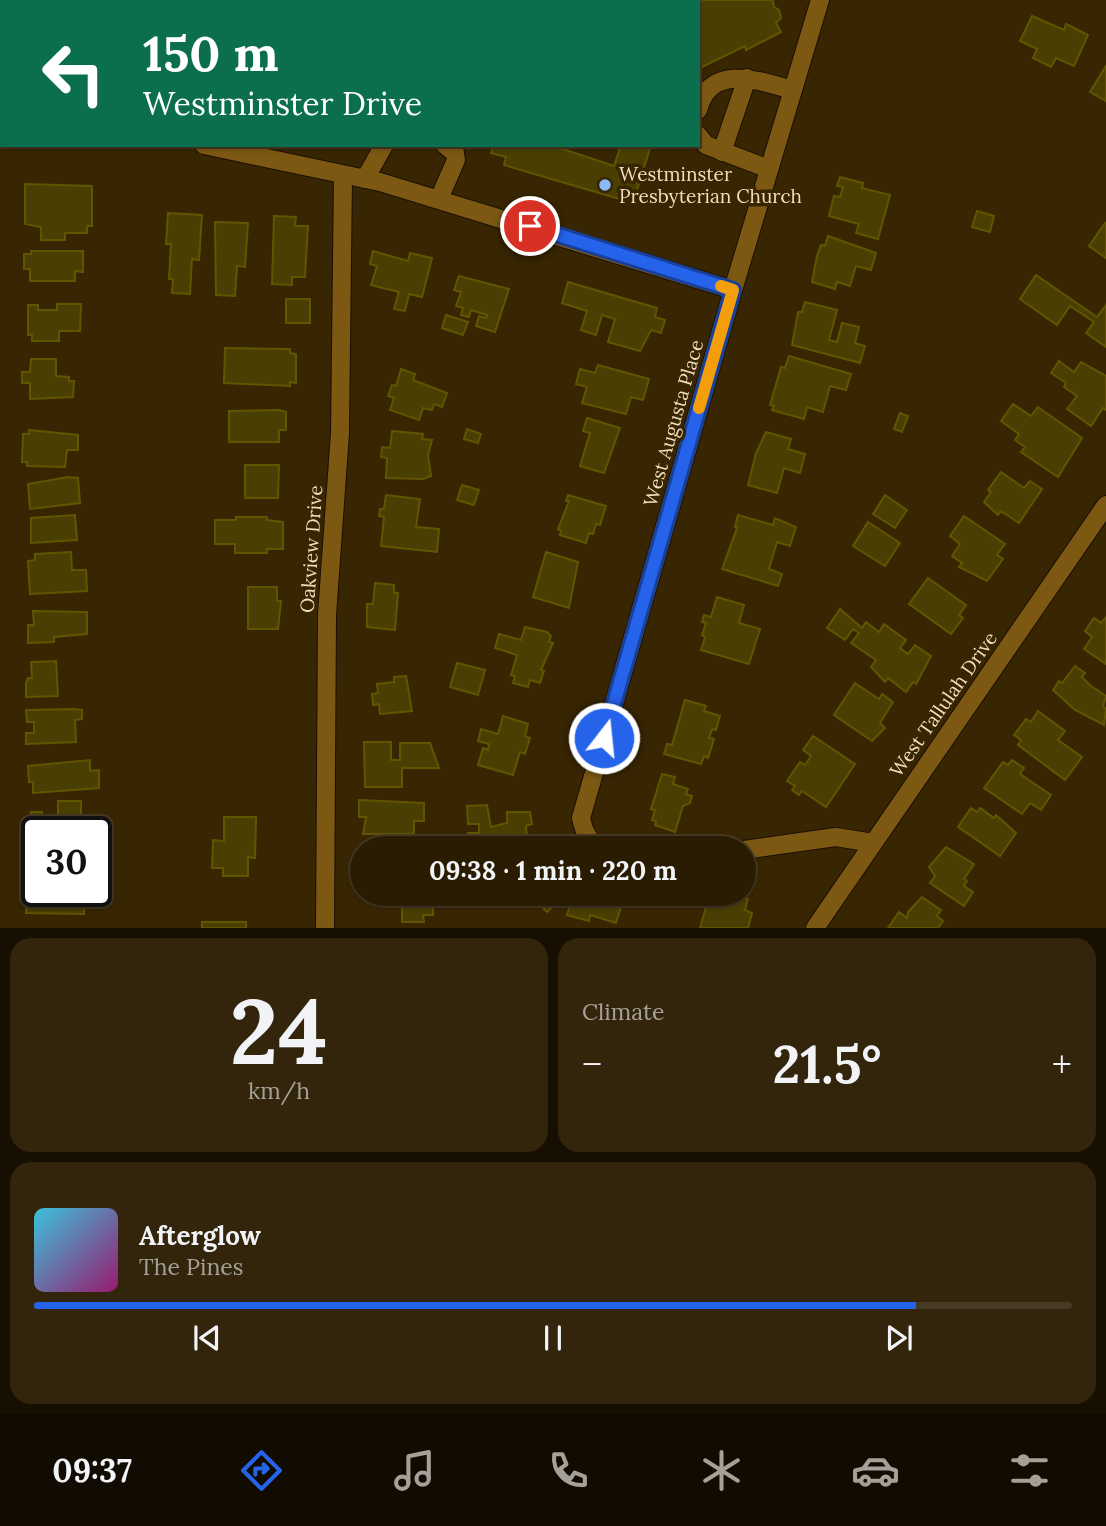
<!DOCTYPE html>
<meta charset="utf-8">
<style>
body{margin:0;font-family:Lora,serif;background:#32250c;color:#f1f3f6;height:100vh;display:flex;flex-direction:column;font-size:26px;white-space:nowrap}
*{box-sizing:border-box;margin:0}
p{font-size:23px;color:#a5a199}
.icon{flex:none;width:38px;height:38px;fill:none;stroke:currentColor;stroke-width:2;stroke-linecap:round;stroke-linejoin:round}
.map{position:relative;height:928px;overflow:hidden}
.drawer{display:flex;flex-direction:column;gap:10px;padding:10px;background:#170f01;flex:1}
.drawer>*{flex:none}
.banner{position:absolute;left:0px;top:0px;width:700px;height:147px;box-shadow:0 2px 5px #0004,0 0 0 2px #463a24;background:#0b6e4f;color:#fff;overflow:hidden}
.speed{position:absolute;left:21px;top:816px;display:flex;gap:14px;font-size:35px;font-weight:700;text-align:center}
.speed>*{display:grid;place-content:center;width:91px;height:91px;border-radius:50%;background:#2a1c02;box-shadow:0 2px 5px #0004,0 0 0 2px #463a24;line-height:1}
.speed .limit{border:4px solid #111;border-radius:10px;background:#fff;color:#111}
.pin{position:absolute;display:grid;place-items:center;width:60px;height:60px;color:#fff;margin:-30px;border:4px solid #fff;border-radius:50%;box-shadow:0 2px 7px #0007}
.me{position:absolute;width:77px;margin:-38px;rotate:16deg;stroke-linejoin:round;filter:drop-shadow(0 0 5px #0008)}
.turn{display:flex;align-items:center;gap:24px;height:147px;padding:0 28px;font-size:32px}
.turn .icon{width:91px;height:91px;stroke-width:2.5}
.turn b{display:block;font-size:49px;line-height:60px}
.big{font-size:52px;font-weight:800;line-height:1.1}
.drawer .card{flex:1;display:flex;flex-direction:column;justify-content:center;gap:10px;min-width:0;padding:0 24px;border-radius:21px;background:#32250c}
.drawer .dial{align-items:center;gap:0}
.dial b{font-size:91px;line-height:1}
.song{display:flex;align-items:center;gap:21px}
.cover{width:84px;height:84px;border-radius:10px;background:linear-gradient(135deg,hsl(190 70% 55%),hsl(320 70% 35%))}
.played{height:7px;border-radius:4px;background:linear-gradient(90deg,#2563eb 85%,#463a24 85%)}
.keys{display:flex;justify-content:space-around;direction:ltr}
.heat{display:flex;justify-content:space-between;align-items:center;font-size:38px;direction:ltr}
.drawer .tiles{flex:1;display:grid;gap:10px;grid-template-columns:1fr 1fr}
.card:last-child{grid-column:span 2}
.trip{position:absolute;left:350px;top:836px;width:406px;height:70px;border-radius:35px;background:#2a1c02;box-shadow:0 2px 5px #0004,0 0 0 2px #463a24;font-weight:800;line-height:70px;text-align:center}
.tabs{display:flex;height:112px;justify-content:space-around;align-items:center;background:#110b01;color:#a5a199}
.tabs .icon{width:49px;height:49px}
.tabs .on{color:#2563eb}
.tabs b{font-size:32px;color:#f1f3f6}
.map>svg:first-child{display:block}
.building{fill:#493f02;stroke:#625500;stroke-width:2}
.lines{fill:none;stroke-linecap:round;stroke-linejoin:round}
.minor-casing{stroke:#1a0f00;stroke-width:20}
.minor{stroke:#7c5813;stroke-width:18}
.route-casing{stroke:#184099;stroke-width:18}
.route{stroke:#2563eb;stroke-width:12}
.slow{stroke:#f59e0b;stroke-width:12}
.poi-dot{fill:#8cb9fc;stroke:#382502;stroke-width:2.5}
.labels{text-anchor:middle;stroke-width:7;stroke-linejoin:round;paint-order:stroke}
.poi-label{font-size:19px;fill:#f2debe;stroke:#382502;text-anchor:start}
.street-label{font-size:19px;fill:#f2debe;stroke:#382502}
</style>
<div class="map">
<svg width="1106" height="928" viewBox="0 0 1106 928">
<rect width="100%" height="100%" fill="#382502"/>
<g class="building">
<polygon points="282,0 432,0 433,2 282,2"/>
<polygon points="647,0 773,0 774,7 779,10 781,18 776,23 781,32 746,50 745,46 698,69 698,2"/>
<polygon points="1032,16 1064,30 1066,24 1088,35 1074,66 1056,58 1051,67 1033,58 1037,49 1020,41"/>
<polygon points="1106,66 1106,101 1090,92"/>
<polygon points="493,145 551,145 614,166 621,145 651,145 633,203 504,165 506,157 491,153"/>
<polygon points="840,177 863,183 862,188 890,195 878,239 856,233 859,224 829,216 834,196 840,197 843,187 837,186"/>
<polygon points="25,184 92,186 92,226 87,226 87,233 65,233 65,240 41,240 41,227 25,224"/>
<polygon points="977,211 994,216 990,232 972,227"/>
<polygon points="168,213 202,215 199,260 192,259 190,294 172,293 173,279 169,279 171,244 166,244"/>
<polygon points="274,216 296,217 295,226 308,226 305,277 292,277 292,285 272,284"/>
<polygon points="215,222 248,223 245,267 237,266 235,296 216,295"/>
<polygon points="1105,223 1106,224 1106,258 1089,246"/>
<polygon points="828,236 876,253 871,270 856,266 850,286 837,282 835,289 812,282 817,256 821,245 825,246"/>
<polygon points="31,251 83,251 83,272 75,271 75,281 30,281 30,269 24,269 24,254 31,254"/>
<polygon points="373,251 408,261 410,253 432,258 422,297 409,294 405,311 394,309 399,292 371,285 377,266 370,264"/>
<polygon points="1036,275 1097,317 1106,305 1106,347 1086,333 1094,322 1070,306 1057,325 1020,299"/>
<polygon points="459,276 509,289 495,332 476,326 479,316 486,318 487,315 471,310 469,317 461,315 463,308 456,306 461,292 454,290"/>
<polygon points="568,282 657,308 655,317 665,320 661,333 651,330 640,351 608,342 615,319 602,315 596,335 581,330 587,311 562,303"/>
<rect x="286" y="299" width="24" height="24"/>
<polygon points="805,302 837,310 829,340 837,342 842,323 859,327 855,343 865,346 860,363 792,345 798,312 802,312"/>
<polygon points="57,304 81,304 80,331 59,331 59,341 32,341 32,335 28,335 28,305 38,305 38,310 57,310"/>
<polygon points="446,315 468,322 463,335 442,328"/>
<polygon points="225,348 290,349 290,353 296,354 296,383 290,382 290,386 224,383"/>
<polygon points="789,356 851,374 846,390 830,386 823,412 807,407 804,419 772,410 774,406 770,405 781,367 785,368"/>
<polygon points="31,359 56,359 56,376 69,377 69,381 74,381 73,397 30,399 30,383 22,383 22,372 30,372"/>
<polygon points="1059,361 1074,372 1081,362 1106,376 1106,410 1103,408 1091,426 1067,409 1077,396 1064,387 1066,383 1051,373"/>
<polygon points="598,365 649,379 643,400 631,397 626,414 582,403 587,387 576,384 580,369 595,373"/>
<polygon points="401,369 415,374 413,380 447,393 442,407 434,404 432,410 423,408 419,420 390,410 394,398 388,396 392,385 396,386"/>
<polygon points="1013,404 1031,416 1038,407 1082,438 1058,477 1021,452 1025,447 1015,440 1019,434 1001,421"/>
<polygon points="279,410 286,412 286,430 279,430 279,442 229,442 229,411"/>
<polygon points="900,413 908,416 902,432 894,429"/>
<polygon points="587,418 620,428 604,473 580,466 590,433 583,431"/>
<polygon points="467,429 481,434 478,443 464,439"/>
<polygon points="29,430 78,435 78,450 67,450 65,467 27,466 27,462 22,462 23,434 29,434"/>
<polygon points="392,431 423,434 422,439 432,440 428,455 431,476 423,479 386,478 387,458 381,457 382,447 390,448"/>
<polygon points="766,432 791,439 788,449 805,454 800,473 784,468 777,493 748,485 756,453"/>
<polygon points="245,465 279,465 278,498 245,498"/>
<polygon points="1001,472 1024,488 1030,481 1042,489 1019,523 1001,511 998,515 984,502 991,492 988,490"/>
<polygon points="68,477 78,478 80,503 30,509 28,484"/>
<polygon points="462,485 479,490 474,505 457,500"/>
<polygon points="386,495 420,499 416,527 439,529 437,552 381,546 384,517 379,516 380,509 384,509"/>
<polygon points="568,495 606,506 600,525 596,524 593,534 589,533 586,543 560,535 561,531 558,529 569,501 566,501"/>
<polygon points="885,495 907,510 895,528 873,514"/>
<polygon points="75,515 77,540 31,543 31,518"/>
<polygon points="738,515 773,525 775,518 796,527 790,546 777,542 769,569 782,574 778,586 722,569 737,528 735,527"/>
<polygon points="964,516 1005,544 997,555 1003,559 987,581 959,567 962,563 952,556 960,544 950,536"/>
<polygon points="236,517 267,517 267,520 283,522 283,549 267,549 267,553 235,553 235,544 215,544 215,520 236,520"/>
<polygon points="868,522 900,543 885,566 853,546"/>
<polygon points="71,552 72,570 86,570 87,591 30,594 28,561 35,560 35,554"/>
<polygon points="546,552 578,562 569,608 533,597"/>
<polygon points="928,578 966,605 959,615 963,618 951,634 909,604"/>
<polygon points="375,583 394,585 394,593 398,593 395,630 367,627 367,604 373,604"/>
<polygon points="248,587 277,587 277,601 281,601 278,629 248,629"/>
<polygon points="717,597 744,605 739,623 760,629 749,664 701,650 705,637 702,635 706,623 702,622 704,615 711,617"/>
<polygon points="840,609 862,628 866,622 879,632 884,624 906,640 900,648 908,654 915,645 931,656 916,684 913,682 906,692 888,678 885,682 871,667 876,660 851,643 859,633 853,629 845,640 827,628"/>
<polygon points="33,611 87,612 87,634 54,637 54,642 28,643 28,625 34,625"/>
<polygon points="1106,617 1106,664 1084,649 1092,637 1085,631 1094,618 1101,623"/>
<polygon points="525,627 547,632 551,636 549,642 553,643 541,670 544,671 540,683 530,680 528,687 513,683 515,676 511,675 517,655 495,648 499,634 521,640"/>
<polygon points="56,661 58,696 26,697 26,683 28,678 32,678 31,662"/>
<polygon points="457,663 485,670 478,695 450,687"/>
<polygon points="1075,666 1085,673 1082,677 1091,686 1106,696 1103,706 1106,709 1104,725 1075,710 1053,690 1059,681 1062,683"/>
<polygon points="406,676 412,711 380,714 379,704 373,705 372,694 378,693 377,684 394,682 394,677"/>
<polygon points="855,683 879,699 882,694 893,702 880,723 885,728 872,741 834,715"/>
<polygon points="685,700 706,706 704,711 720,716 716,730 712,729 709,738 714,739 708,758 704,756 701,764 664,754 667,744 672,745"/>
<polygon points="75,709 82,710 82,719 75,720 76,742 26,744 26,733 34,733 34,722 27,722 26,710"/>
<polygon points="1038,711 1065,731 1058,740 1082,757 1065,780 1018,745 1021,740 1014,735 1026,719 1031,722"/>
<polygon points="503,716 528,724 525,736 530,738 525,754 520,752 513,775 478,765 483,748 488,750 489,744 478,741 481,729 498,734"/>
<polygon points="813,736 855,764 826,807 802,791 799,795 792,790 795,786 787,781 800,762 805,765 811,756 803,750"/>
<polygon points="364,742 391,742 391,760 400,760 400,743 430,743 439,768 402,768 402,787 365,787"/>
<polygon points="90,760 90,771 99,770 99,788 33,793 33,782 29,782 28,766"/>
<polygon points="1012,760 1024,768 1020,774 1051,795 1041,810 1030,803 1022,814 984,788 1003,762 1008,765"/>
<polygon points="662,774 675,777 673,784 688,789 686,794 692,796 690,803 683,806 675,832 655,825 656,821 652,820 655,810 651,809"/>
<polygon points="359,800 424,803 424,821 414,821 414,833 410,834 363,834 366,817 359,817"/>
<polygon points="58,801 81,801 81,817 58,818"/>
<polygon points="487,805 491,827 507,823 507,812 530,812 532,824 526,826 527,838 532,837 533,848 469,849 468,833 479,833 479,824 468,824 467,806"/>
<polygon points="971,808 977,812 980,808 994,818 996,815 1016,833 1000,856 958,827"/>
<polygon points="31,812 42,812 42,821 71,821 71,831 37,831 37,867 27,867"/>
<polygon points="224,817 256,817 255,858 248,857 248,876 223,876 223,868 212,868 213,840 224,841"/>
<polygon points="946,847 974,864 964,879 967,881 964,886 973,892 964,906 930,883 935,876 929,867"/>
<polygon points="32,880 37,880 37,891 84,891 84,914 26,913 27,885 32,885"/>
<polygon points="376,894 440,894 440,898 433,901 433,915 423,915 424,922 402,922 402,901 377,901"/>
<polygon points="542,894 548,894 557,903 547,912 535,901"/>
<polygon points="573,894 624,897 616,923 590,915 589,921 567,915"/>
<polygon points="721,894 748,899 745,910 752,913 748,928 700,928 707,904 717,907"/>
<polygon points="922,897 941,910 937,916 943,921 938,928 888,928 899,912 907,918 908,912"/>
<rect x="202" y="922" width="44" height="6"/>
</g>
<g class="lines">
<g class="minor-casing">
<g id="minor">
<polyline points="485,0 488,2"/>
<polyline points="509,2 509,0"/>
<polyline points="581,2 582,0"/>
<path d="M 698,110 C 710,62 760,81 793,90"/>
<polyline points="698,135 706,145 769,169"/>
<polyline points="0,138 2,138"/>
<polyline points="204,145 380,182 733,290"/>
<polyline points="722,152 747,78"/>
<polyline points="365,179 384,145"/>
<polyline points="439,199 456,160 455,153 445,145"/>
<path d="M 606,849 C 590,845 584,833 581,818 L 733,290 L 820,0"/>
<polyline points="744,850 836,837 873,843"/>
<polyline points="325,928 327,615 340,433 343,175"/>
<polyline points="815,928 1106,505"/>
</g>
</g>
<use href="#minor" class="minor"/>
</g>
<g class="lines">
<g class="route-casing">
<polyline id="route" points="530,226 733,290 604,738"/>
</g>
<use href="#route" class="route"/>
<polyline class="slow" points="699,408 733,290 721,286"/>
</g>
<circle class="poi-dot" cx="605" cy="185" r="7"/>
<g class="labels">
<g class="poi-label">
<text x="619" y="181">Westminster<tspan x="619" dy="22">Presbyterian Church</tspan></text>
</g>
<g class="street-label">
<text transform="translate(673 423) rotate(-74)" y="7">West Augusta Place</text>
<text transform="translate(311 549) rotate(-86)" y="7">Oakview Drive</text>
<text transform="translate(943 704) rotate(-55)" y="7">West Tallulah Drive</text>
</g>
</g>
</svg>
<div class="speed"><div class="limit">30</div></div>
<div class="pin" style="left:530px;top:226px;background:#d93025"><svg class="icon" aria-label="arrive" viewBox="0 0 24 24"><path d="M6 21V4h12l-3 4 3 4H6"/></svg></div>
<svg class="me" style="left:604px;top:738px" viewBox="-20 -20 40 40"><circle r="17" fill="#2563eb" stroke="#fff" stroke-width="3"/><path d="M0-11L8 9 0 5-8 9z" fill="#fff"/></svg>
<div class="trip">09:38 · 1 min · 220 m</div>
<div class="banner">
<div class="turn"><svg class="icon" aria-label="left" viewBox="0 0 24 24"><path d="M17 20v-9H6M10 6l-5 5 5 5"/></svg><div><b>150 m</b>Westminster Drive</div></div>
</div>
</div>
<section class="drawer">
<div class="tiles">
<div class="card dial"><b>24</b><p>km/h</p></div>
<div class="card"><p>Climate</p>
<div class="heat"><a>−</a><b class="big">21.5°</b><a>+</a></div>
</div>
<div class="card">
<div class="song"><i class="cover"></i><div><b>Afterglow</b><p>The Pines</p></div></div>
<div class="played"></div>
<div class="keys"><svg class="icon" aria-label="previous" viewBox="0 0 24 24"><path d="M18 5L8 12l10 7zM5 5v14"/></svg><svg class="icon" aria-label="pause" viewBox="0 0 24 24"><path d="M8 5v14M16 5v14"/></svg><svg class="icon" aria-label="next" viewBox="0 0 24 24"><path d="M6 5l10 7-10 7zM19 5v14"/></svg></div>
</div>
</div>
</section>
<nav class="tabs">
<b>09:37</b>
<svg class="icon on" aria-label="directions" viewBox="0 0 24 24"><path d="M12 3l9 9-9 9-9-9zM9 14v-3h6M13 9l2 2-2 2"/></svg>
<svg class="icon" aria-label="music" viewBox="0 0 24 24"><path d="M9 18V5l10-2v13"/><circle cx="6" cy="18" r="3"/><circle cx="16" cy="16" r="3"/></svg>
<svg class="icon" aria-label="phone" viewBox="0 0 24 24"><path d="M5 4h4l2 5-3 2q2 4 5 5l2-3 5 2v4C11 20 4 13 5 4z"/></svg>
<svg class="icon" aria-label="climate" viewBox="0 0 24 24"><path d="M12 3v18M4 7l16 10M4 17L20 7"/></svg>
<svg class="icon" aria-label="car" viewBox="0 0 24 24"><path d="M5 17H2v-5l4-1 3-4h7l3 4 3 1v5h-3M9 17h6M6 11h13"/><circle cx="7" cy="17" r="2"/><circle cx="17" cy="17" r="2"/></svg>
<svg class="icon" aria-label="filters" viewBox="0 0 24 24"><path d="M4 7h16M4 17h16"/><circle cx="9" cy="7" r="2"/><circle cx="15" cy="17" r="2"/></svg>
</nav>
